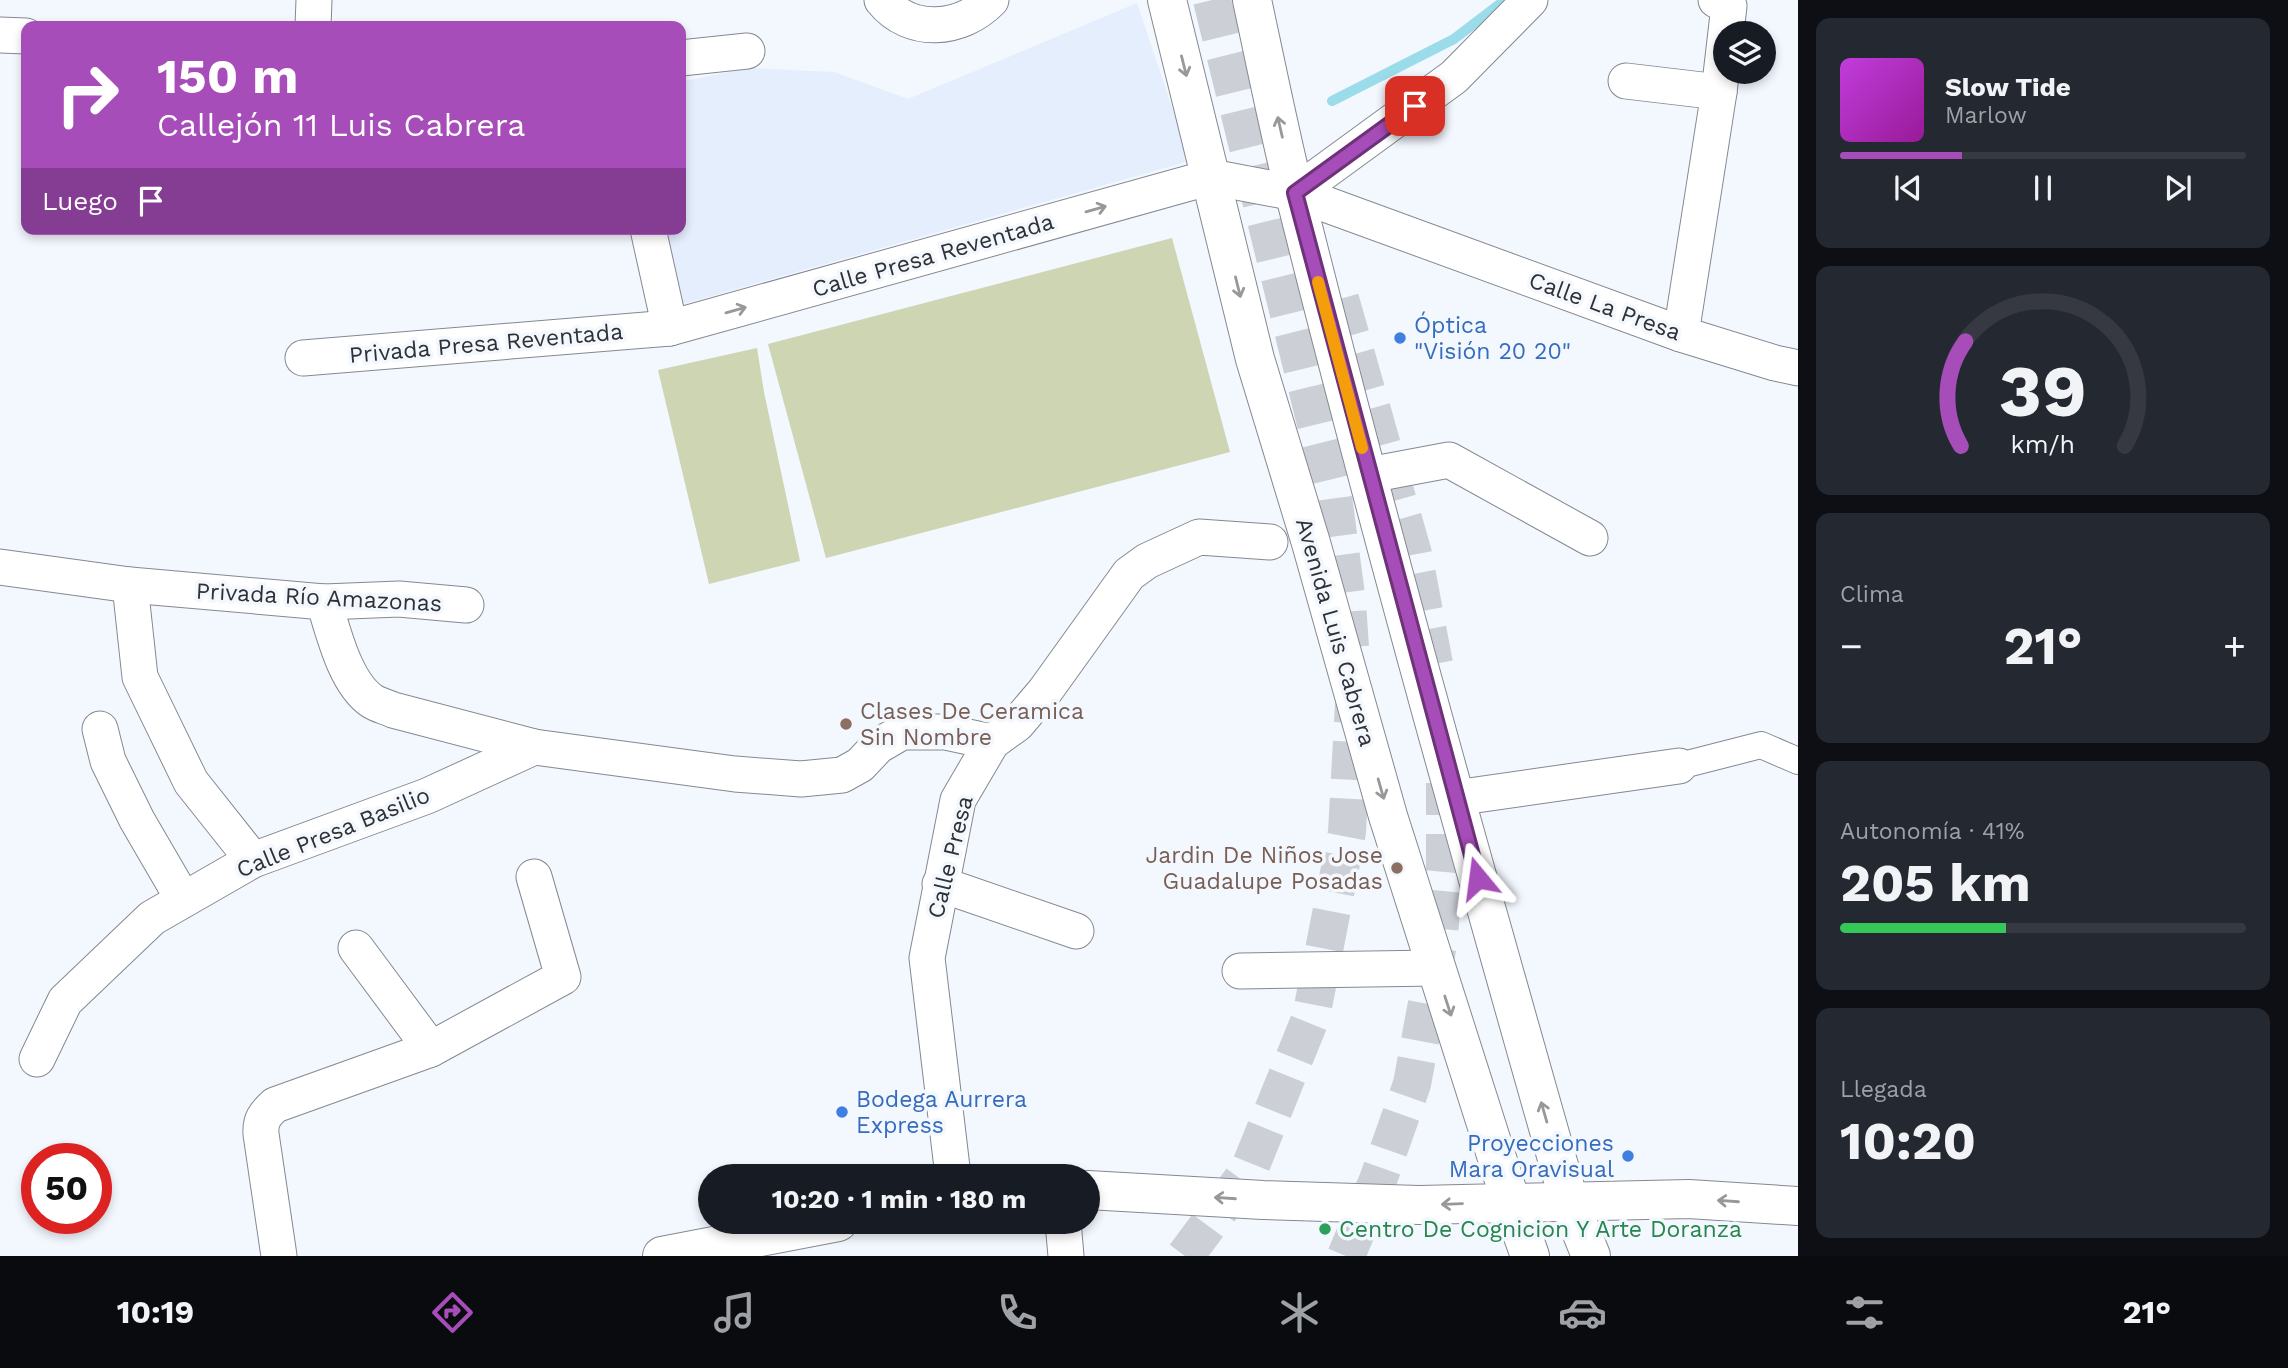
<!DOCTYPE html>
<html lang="es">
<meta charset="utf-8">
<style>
body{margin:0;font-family:"Work Sans",sans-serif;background:#242831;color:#f1f3f6;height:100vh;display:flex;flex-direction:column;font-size:26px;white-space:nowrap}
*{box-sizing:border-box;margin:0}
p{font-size:23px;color:#9ea1a6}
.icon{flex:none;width:38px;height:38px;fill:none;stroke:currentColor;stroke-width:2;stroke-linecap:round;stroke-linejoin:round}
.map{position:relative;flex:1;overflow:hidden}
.panel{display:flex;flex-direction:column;gap:18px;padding:18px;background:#0d0f14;width:490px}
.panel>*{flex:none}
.top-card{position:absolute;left:21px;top:21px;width:665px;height:214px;border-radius:14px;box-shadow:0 4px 10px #0003;background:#a74db9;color:#fff;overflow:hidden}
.controls{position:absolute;left:1713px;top:21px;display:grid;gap:14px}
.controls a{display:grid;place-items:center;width:63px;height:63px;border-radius:50%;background:#171b24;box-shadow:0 4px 10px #0003;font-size:35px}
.speed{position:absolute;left:21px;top:1143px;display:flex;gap:14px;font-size:35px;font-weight:700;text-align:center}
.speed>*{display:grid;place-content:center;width:91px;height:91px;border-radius:50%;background:#171b24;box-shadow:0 4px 10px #0003;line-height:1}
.speed .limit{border:10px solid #d22;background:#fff;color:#111}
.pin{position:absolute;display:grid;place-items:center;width:60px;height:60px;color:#fff;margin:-30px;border-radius:14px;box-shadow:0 4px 10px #0006}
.me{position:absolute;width:77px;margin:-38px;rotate:344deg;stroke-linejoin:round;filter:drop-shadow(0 0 5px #0008)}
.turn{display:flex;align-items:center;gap:24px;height:147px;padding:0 21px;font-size:32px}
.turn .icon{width:91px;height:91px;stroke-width:2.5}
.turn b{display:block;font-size:49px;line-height:60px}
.then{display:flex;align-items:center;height:66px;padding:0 21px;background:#0003;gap:14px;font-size:26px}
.big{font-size:52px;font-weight:700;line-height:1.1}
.panel .widget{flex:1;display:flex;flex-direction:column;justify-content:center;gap:10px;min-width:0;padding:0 24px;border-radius:14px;background:#242831}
.panel .dial{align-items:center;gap:0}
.dial svg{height:182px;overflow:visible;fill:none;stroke:#363941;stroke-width:7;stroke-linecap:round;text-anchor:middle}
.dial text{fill:#f1f3f6;stroke:none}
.song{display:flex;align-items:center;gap:21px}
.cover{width:84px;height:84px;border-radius:10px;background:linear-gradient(135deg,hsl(290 70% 55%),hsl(300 70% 35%))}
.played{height:7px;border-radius:4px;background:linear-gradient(90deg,#a74db9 30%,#363941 30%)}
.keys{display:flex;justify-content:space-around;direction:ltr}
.heat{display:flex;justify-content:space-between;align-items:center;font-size:38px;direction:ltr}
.charge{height:10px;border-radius:5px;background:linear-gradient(90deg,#34c759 41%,#363941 0)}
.trip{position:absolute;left:698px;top:1164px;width:402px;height:70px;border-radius:35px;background:#171b24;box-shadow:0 4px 10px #0003;font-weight:700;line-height:70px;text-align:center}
.dock{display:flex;height:112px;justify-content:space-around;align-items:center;background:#090b0e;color:#9ea1a6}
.dock .icon{width:49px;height:49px}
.dock .on{color:#a74db9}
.dock b{font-size:32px;color:#f1f3f6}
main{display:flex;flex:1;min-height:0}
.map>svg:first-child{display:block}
.built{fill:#e5eefd}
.green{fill:#cdd5b3}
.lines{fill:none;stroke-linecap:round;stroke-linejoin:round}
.stream{stroke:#9adcea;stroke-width:10}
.motorway-tunnel{stroke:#cccfd6;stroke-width:38;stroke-dasharray:38 19;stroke-linecap:butt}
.pedestrian-casing{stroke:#848991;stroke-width:28}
.minor-casing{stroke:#848991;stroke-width:37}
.tertiary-casing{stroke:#848991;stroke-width:40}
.secondary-casing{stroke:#848991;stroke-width:40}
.pedestrian{stroke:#fff;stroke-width:26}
.minor{stroke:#fff;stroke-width:35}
.tertiary{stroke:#fff;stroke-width:38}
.secondary{stroke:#fff;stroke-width:38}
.oneway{stroke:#97989a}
.route-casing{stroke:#6d3278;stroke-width:18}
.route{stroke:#a74db9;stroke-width:12}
.slow{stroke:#f59e0b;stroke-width:12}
.shop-dot{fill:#3f7fe0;stroke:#f3f7fe;stroke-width:2.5}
.education-dot{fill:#8d6e63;stroke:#f3f7fe;stroke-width:2.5}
.leisure-dot{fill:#2e9e5b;stroke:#f3f7fe;stroke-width:2.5}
.labels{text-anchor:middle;stroke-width:7;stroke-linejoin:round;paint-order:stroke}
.street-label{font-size:23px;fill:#2f3134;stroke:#f3f7fe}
.shop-label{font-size:23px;fill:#366cbe;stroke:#f3f7fe;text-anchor:start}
.education-label{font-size:23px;fill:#785e54;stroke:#f3f7fe;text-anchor:start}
.leisure-label{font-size:23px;fill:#27864d;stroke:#f3f7fe;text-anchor:start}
</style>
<main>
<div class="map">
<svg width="1798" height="1256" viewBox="0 0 1798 1256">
<rect width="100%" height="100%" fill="#f3f7fe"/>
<polygon class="built" points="1137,3 1190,161 683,304 666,229 681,229 681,82 748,68 834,72 908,99"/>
<g class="green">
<polygon points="1172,238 1230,452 826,558 768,344"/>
<polygon points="757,348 764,392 800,561 709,584 658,370"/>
</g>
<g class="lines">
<polyline class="stream" points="1332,101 1454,39 1505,0"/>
<g class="motorway-tunnel">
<polyline points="1212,0 1332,489 1347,603 1350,647"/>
<polyline points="1340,299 1413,554 1434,664"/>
<polyline points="1185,1256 1249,1170 1311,1017 1347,832 1354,704"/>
<polyline points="1346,1256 1378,1180 1412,1084 1438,944 1445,870 1445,783"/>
</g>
<g class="pedestrian-casing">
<polyline id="pedestrian" points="1679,766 1761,745 1798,761"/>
</g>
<g class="minor-casing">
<g id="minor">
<path d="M 882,0 C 910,35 961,31 991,0"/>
<polyline points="313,26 314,0"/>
<polyline points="0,35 26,36"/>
<polyline points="681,58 747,51"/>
<polyline points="1626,81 1719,92"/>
<polyline points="1295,193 1454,77 1530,0"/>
<polyline points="648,229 670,328"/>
<polyline points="1681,334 1719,92 1729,6 1716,0"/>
<polyline points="303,358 670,328 1211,177 1295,193 1681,334 1775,363 1798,368"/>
<polyline points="1369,475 1449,460 1590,538"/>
<polyline points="0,567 130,585 324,602 399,599 466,605"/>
<polyline points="130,585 140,677 191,782 253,860"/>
<path d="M 324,602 C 333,631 345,683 372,701 C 378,705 387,707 393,710 L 534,747"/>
<polyline points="100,729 108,761 137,820 183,899"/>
<polyline points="1455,798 1679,766"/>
<polyline points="940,884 1076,931"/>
<polyline points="356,948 431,1049"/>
<polyline points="1240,971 1435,968"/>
<polyline points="37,1059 65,1001 152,918 253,860 427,796 534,747 735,774 801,779 842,775 860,765 878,746 902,732 945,732 992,742"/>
<polyline points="953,1176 927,958 958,800 992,742 1017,724 1045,691 1129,574 1147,561 1199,537 1270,542"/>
<polyline points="1063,1222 1066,1256"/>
<path d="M 279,1256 L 261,1134 C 260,1120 265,1114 275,1105 L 431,1049 L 563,977 L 534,877"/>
</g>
</g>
<g class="tertiary-casing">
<g id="tertiary">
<polyline points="1569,1201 1591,1256"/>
<polyline points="1511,1202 1530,1256"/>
</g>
</g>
<g class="secondary-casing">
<g id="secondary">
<polyline points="1167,0 1255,359 1311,543 1388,816 1511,1202"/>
<path d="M 1252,0 C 1266,65 1279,130 1295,195 C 1379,532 1474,867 1569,1201"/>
<polyline points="1088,1190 1263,1200 1419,1205 1689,1199 1798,1206"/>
<polyline points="662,1256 838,1222"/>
</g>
</g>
<use href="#pedestrian" class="pedestrian"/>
<use href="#minor" class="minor"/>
<use href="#tertiary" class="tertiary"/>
<use href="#secondary" class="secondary"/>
</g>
<defs><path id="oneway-shaft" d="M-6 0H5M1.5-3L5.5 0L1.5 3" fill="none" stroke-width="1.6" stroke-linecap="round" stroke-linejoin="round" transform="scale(1.75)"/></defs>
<g class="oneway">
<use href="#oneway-shaft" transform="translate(1184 66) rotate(76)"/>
<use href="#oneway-shaft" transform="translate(1280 127) rotate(-103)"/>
<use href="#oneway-shaft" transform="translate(1096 209) rotate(-16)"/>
<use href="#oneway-shaft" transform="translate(1238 287) rotate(76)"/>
<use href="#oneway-shaft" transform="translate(736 310) rotate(-16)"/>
<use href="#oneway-shaft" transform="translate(1381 789) rotate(74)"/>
<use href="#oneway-shaft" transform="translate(1448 1006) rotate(72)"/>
<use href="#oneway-shaft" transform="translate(1544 1112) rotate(-106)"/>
<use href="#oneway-shaft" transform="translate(1225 1198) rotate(-176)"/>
<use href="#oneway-shaft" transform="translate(1728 1201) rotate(-176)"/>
<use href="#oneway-shaft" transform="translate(1452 1204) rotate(178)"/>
</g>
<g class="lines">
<g class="route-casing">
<polyline id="route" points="1415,106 1295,193 1478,878"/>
</g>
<use href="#route" class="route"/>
<polyline class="slow" points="1318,282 1362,448"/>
</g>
<g class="shop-dot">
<circle cx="1400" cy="338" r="7"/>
<circle cx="842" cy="1112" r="7"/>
<circle cx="1628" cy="1156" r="7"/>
</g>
<g class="education-dot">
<circle cx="846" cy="724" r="7"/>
<circle cx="1397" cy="868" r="7"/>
</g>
<circle class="leisure-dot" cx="1325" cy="1229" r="7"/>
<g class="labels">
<g class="street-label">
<text transform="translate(933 255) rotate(-16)" y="8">Calle Presa Reventada</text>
<text transform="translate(1605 306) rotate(20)" y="8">Calle La Presa</text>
<text transform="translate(486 343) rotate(-5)" y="8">Privada Presa Reventada</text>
<text transform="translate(319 597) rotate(3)" y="8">Privada Río Amazonas</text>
<text transform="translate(1336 632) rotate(74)" y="8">Avenida Luis Cabrera</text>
<text transform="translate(333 832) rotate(-22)" y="8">Calle Presa Basilio</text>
<text transform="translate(950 857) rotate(-76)" y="8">Calle Presa</text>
</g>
<g class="shop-label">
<text x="1414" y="333">Óptica<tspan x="1414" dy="26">"Visión 20 20"</tspan></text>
<text x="856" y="1107">Bodega Aurrera<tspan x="856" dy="26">Express</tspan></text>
<text x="1614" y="1151" text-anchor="end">Proyecciones<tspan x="1614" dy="26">Mara Oravisual</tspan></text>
</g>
<g class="education-label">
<text x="860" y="719">Clases De Ceramica<tspan x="860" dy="26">Sin Nombre</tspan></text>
<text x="1383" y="863" text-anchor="end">Jardin De Niños Jose<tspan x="1383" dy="26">Guadalupe Posadas</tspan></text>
</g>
<g class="leisure-label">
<text x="1339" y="1237">Centro De Cognicion Y Arte Doranza</text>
</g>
</g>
</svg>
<div class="controls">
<a><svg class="icon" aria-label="layers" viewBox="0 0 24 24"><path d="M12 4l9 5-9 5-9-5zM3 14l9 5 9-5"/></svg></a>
</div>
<div class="speed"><div class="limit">50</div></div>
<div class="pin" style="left:1415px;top:106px;background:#d93025"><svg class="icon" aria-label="arrive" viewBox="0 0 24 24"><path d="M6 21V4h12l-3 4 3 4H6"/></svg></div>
<svg class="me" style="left:1478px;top:878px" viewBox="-20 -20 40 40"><path d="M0-17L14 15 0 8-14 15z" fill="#a74db9" stroke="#fff" stroke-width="4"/></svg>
<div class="trip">10:20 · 1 min · 180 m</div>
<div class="top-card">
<div class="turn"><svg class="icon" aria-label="right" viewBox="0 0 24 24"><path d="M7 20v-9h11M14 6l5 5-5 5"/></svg><div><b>150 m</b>Callejón 11 Luis Cabrera</div></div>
<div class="then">Luego<svg class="icon" aria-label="arrive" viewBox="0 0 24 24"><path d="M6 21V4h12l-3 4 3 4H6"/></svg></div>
</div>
</div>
<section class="panel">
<div class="widget">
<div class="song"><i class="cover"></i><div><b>Slow Tide</b><p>Marlow</p></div></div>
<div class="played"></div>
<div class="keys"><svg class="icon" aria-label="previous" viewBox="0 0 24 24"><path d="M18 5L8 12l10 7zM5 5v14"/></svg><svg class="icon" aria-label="pause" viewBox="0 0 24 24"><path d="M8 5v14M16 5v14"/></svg><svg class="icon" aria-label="next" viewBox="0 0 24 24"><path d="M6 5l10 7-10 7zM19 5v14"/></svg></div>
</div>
<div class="widget dial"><svg viewBox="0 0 100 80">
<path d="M14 69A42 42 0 1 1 86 69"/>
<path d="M14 69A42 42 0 0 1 16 23" stroke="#a74db9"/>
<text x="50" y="56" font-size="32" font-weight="700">39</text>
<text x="50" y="72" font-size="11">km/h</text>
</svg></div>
<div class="widget"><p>Clima</p>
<div class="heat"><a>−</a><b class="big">21°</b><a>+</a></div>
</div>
<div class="widget"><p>Autonomía · 41%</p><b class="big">205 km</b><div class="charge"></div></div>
<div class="widget"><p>Llegada</p><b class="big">10:20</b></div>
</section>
</main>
<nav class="dock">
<b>10:19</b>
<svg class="icon on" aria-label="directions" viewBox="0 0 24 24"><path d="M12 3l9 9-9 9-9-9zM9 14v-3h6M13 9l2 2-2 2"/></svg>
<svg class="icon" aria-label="music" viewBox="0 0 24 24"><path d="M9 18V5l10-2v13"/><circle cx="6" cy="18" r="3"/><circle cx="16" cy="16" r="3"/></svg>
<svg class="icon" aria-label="phone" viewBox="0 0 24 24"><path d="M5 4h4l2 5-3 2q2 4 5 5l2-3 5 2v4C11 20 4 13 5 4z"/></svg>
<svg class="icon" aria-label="climate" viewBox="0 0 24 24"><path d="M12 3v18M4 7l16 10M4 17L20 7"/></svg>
<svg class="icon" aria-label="car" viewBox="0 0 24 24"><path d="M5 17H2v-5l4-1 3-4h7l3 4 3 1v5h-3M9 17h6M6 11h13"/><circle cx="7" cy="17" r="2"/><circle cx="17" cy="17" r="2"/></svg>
<svg class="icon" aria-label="filters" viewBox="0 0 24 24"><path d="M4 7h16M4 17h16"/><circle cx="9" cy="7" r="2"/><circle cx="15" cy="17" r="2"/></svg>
<b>21°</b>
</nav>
